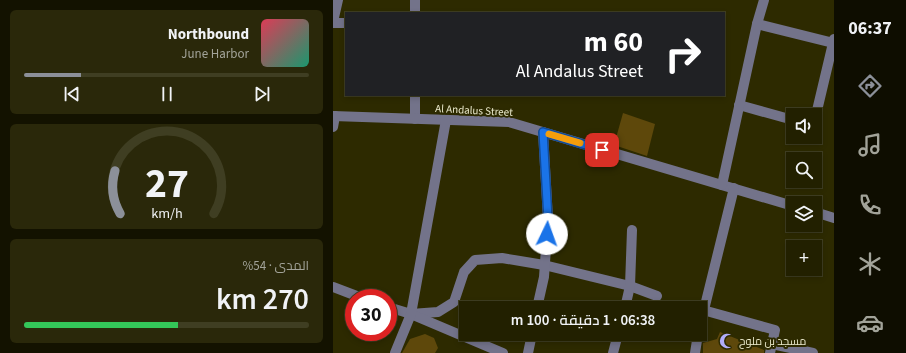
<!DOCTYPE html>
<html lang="ar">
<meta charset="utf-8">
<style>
body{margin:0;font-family:"Source Sans 3",Cairo,sans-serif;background:#2a280a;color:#f1f3f6;direction:rtl;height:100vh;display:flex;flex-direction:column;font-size:15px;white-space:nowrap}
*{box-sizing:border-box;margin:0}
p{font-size:13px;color:#a2a399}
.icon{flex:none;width:22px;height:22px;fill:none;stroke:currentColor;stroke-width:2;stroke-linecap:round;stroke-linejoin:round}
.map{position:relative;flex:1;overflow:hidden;direction:ltr}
.side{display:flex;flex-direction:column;gap:10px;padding:10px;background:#131200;width:333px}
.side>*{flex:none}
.top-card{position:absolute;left:12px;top:12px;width:380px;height:84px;border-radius:0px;box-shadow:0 2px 6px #0003,0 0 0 1px #3f3e22;direction:rtl;background:#202124;color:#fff;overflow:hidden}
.tools{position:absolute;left:453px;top:108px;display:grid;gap:8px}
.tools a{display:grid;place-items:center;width:36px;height:36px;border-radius:0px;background:#222000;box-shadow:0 2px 6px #0003,0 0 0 1px #3f3e22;font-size:20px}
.speed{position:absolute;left:12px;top:289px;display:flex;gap:8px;font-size:20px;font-weight:700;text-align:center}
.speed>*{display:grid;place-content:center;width:52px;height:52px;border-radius:50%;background:#222000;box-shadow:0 2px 6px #0003,0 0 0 1px #3f3e22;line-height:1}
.speed .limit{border:6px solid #d22;background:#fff;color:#111}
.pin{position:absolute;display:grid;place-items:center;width:34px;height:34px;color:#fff;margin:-17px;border-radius:8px;box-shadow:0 2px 6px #0006}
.me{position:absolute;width:44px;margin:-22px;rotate:3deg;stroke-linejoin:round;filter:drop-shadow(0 0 3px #0008)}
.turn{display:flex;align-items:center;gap:14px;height:84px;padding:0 16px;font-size:18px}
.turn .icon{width:52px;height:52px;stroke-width:2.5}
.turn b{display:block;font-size:28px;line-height:34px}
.big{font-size:30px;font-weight:600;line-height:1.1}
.side .card{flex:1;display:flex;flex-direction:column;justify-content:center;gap:6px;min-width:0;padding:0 14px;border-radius:6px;background:#2a280a}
.side .dial{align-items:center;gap:0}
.dial svg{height:104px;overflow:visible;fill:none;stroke:#3f3e22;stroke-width:7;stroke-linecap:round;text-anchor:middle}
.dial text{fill:#f1f3f6;stroke:none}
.song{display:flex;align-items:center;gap:12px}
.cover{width:48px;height:48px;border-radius:6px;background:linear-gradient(135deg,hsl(350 70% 55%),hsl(160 70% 35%))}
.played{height:4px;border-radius:2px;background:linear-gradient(90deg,#8c9099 20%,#3f3e22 20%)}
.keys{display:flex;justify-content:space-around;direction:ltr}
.charge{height:6px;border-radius:3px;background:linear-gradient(90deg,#34c759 54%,#3f3e22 0)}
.trip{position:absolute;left:126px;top:301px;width:248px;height:40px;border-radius:0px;background:#222000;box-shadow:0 2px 6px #0003,0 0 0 1px #3f3e22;font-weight:600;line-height:40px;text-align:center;direction:rtl}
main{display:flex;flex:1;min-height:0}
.dock{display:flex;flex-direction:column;width:72px;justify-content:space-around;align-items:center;background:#0e0d00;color:#a2a399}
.dock .icon{width:28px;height:28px}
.dock .selected{color:#8c9099}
.dock b{font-size:18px;color:#f1f3f6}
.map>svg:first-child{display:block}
.building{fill:#5e480b}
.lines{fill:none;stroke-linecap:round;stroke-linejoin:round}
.minor{stroke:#73738a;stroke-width:10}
.route-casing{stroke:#114b97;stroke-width:10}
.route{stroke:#1a73e8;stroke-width:7}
.slow{stroke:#f59e0b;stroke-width:7}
.labels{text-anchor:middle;stroke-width:4;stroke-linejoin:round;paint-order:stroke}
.street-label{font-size:11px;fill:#ebeacc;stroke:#2d2a00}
.poi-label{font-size:11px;fill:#ebeacc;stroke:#2d2a00;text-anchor:start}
</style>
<main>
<nav class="dock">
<b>06:37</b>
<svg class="icon selected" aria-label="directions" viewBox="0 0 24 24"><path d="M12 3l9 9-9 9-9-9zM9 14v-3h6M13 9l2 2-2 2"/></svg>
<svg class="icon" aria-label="music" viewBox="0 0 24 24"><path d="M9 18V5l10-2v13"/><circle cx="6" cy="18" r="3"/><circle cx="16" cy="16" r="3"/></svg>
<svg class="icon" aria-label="phone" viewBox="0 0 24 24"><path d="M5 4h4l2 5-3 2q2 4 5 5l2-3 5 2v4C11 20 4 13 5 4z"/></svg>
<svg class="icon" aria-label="climate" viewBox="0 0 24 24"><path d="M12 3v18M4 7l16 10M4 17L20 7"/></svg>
<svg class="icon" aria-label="car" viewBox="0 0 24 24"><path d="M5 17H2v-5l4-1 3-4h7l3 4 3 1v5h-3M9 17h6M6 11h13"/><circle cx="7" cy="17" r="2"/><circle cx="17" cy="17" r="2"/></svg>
</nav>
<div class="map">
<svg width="501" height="353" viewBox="0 0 501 353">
<rect width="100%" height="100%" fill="#2d2a00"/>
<g class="building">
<polygon points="290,113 322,124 314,156 281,145"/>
<polygon points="387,332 431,350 431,353 370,353 370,343 384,339"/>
<polygon points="92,334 101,338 105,348 102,353 69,353 77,339"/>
</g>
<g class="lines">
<g class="minor">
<polyline points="82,0 82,13"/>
<polyline points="0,22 5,0"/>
<polyline points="0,23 13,23"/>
<polyline points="424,24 500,43"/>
<polyline points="82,95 82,119"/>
<polyline points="406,105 460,120"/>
<polyline points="0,116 176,122 460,206"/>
<polyline points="482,119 501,39"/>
<polyline points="0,127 2,116"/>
<polyline points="389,185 424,24 431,0"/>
<polyline points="482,212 501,218"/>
<polyline points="0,287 29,298"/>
<polyline points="55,307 78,314 105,312 121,302 131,272 142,260 169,258 211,265 297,286 324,296"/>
<polyline points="204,308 211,277 215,219 210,132"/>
<polyline points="292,308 297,286 299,230"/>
<polyline points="370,310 442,330 437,353"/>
<polyline points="80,315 170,353"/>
<polyline points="367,326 401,188"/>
<polyline points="439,344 480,353"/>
<polyline points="62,353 78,314 113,120"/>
<polyline points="195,353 199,334"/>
<polyline points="280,353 285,334"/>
<polyline points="362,353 365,334"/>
</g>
</g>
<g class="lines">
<g class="route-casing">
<polyline id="route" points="214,234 215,219 210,132 269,150"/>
</g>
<use href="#route" class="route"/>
<polyline class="slow" points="216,134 247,143"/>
</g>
<defs>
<g id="mosque-bare" transform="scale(1.2)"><path d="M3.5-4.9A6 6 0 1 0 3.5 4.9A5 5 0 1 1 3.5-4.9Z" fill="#b1adfa" stroke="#2d2a00" stroke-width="2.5" paint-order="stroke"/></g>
</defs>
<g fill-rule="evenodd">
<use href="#mosque-bare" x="394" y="341"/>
</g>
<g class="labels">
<g class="street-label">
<text transform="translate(141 110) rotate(3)" y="4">Al Andalus Street</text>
</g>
<g class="poi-label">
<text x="406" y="345">مسجد بن ملوح</text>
</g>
</g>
</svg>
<div class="tools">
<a><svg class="icon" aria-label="sound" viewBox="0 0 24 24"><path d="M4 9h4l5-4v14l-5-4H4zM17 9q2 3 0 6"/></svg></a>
<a><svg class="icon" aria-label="search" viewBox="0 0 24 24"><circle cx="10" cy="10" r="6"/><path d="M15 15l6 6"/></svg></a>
<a><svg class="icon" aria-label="layers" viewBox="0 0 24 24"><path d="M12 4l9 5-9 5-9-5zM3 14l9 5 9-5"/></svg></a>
<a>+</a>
</div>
<div class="speed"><div class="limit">30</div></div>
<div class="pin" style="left:269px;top:150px;background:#d93025"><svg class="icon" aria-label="arrive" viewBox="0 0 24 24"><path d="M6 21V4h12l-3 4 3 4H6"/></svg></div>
<svg class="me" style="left:214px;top:234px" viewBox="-20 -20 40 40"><circle r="19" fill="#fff"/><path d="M0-13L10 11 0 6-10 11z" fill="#1a73e8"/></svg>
<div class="trip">06:38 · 1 دقيقة · 100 m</div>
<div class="top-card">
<div class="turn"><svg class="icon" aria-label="right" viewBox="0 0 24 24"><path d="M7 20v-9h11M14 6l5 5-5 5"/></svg><div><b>60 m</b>Al Andalus Street</div></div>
</div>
</div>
<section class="side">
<div class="card">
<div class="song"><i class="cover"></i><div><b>Northbound</b><p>June Harbor</p></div></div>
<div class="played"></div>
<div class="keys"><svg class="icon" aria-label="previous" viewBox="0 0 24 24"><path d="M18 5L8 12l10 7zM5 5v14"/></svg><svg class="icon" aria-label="pause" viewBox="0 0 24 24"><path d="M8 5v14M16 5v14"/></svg><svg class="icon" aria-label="next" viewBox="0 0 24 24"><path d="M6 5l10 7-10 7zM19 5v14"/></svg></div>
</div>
<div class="card dial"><svg viewBox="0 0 100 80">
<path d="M14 69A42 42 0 1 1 86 69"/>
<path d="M14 69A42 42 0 0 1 10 36" stroke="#8c9099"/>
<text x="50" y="56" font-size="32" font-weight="700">27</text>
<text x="50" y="72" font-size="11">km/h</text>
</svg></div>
<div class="card"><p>المدى · 54%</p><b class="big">270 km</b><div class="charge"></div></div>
</section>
</main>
